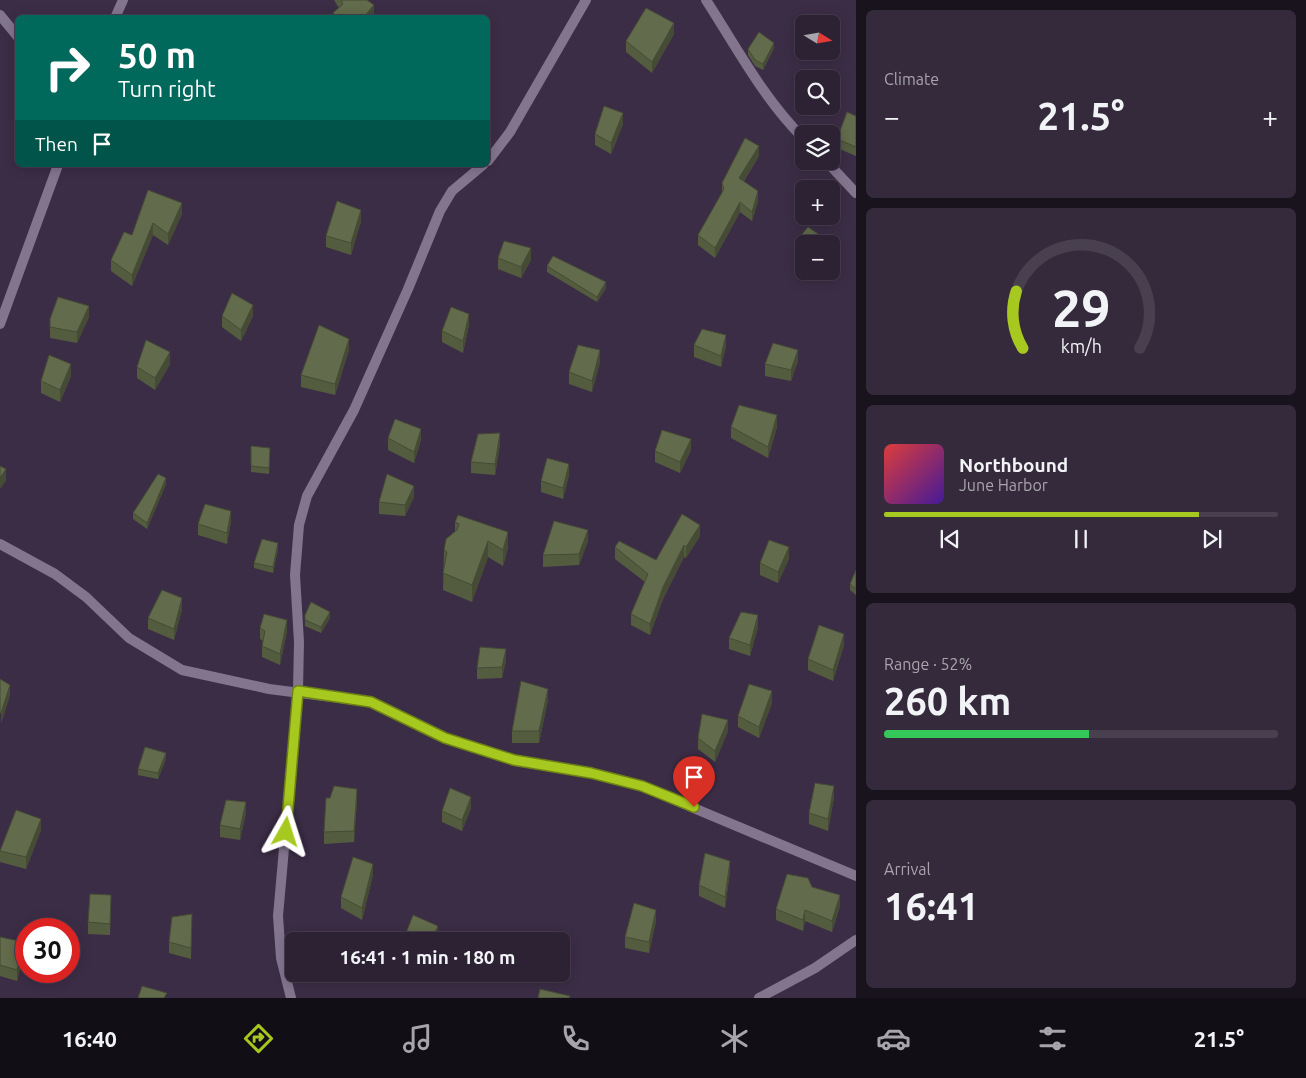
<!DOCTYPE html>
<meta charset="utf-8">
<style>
body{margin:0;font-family:Ubuntu,sans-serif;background:#352a3c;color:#f1f3f6;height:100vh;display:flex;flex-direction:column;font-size:19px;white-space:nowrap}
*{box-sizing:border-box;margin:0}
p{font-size:16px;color:#a7a4ac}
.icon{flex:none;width:28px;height:28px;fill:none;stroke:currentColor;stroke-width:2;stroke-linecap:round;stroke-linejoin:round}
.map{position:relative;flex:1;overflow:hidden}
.side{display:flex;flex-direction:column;gap:10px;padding:10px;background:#19131d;width:450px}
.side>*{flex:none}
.banner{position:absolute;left:15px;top:15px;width:475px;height:152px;border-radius:8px;box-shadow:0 2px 12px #0003,0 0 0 1px #483f4f;background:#00695c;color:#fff;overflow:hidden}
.needle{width:32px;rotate:101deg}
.controls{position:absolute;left:795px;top:15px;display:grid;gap:10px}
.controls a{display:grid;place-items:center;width:45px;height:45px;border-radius:8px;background:#2d2234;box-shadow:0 2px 12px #0003,0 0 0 1px #483f4f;font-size:25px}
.speed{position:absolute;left:15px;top:918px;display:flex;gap:10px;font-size:25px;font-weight:700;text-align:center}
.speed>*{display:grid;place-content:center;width:65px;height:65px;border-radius:50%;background:#2d2234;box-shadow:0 2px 12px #0003,0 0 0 1px #483f4f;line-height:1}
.speed .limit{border:8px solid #d22;background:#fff;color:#111}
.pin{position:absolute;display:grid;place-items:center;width:42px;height:42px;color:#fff;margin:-51px -21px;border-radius:50% 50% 50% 0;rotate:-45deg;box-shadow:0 0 5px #0007}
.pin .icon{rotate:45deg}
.me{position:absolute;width:55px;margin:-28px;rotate:6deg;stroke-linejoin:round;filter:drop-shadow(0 0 4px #0008)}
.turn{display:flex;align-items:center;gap:18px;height:105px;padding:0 20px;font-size:22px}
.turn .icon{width:65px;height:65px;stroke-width:2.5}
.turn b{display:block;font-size:35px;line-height:42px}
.then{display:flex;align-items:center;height:48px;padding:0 20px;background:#0003;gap:10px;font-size:19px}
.big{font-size:38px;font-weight:700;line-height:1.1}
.side .widget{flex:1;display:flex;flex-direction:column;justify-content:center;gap:8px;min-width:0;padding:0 18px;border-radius:8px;background:#352a3c}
.side .dial{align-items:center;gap:0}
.dial svg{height:130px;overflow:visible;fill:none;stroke:#483f4f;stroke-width:7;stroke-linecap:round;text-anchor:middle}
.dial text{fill:#f1f3f6;stroke:none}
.song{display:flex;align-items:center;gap:15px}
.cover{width:60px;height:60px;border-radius:8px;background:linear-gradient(135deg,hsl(0 70% 55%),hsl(260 70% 35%))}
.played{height:5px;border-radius:2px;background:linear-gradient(90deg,#a7c81f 80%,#483f4f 80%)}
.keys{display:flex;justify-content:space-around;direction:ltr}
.heat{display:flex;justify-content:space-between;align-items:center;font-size:28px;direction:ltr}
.charge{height:8px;border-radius:4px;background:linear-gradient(90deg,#34c759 52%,#483f4f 0)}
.trip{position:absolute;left:285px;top:932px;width:285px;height:50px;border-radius:8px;background:#2d2234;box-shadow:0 2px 12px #0003,0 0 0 1px #483f4f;font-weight:700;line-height:50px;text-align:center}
.dock{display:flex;height:80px;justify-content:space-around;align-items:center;background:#120e15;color:#a7a4ac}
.dock .icon{width:35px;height:35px}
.dock .current{color:#a7c81f}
.dock b{font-size:22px;color:#f1f3f6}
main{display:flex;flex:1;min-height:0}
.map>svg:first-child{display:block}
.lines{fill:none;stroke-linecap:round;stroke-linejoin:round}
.street{stroke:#84758f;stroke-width:10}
.wall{fill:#545c40}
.shaded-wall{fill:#454b34}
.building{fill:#626b4b;stroke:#454b34}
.route-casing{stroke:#6d8214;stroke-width:12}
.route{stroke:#a7c81f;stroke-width:9}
</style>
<main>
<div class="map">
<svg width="856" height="998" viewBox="0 0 856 998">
<rect width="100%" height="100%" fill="#3c2d46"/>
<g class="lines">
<g class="street">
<path d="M 706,0 C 737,48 763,98 804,139"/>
<polyline points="0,15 18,37"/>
<polyline points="115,18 123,0"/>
<polyline points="488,161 510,132 586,0"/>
<polyline points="826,161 856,193"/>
<polyline points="0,324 58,165"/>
<polyline points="0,544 55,574 86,597 129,638 182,670 269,689 371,702 445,738 515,761 591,773 641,786 856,876"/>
<polyline points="291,998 281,958 278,916 298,691 299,642 295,575 299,525 307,496 354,410 408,289 440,211 452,191 483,165"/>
<polyline points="759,998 815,968 856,940"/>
</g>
</g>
<g class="wall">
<polygon points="334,0 367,0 374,16 372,18 333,18 333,13 339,8"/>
<polygon points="674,34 652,73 626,52 626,41"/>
<polygon points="774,48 763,70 755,66 748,55 748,49"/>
<polygon points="856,116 856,156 837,148 837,139"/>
<polygon points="623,124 611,154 595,145 595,134"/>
<polygon points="759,156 744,181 758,201 752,221 740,212 715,258 698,245 698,235 722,193 722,183"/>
<polygon points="148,190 182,214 168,245 153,235 132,286 111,271 111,260 132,235"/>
<polygon points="361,221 351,255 326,247 326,236"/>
<polygon points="797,240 830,244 804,244 804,250 797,246"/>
<polygon points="498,258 531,260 521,278 498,269"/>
<polygon points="547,266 606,288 597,302 547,272"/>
<polygon points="222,316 253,316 241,341 222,327"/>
<polygon points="89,317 77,343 50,338 50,319"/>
<polygon points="469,325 463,353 442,342 442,331"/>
<polygon points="694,345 726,346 721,367 694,357"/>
<polygon points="349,350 335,395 301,387 301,375"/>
<polygon points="798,361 791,381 765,376 765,364"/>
<polygon points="600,362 592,392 569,384 569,372"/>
<polygon points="170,364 155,390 137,378 137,367"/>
<polygon points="71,376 60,402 41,393 41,381"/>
<polygon points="731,427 777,427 768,458 731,438"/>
<polygon points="388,438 421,440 414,463 388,450"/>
<polygon points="500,444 495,475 471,473 471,462"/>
<polygon points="251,446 270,454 269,474 251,472"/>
<polygon points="691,450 680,473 655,462 655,451"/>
<polygon points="569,475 563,499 541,492 541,481"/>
<polygon points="166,484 147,529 133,519 133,513"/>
<polygon points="414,497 405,516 379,514 379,502"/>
<polygon points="231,522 227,544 198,535 198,524"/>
<polygon points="455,522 508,548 503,566 488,557 472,602 443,590 444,550 455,531"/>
<polygon points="700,536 686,558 684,557 663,599 650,635 631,625 631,614 645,582 615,559 615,547 656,560"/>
<polygon points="588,541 579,565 543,567 543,555"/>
<polygon points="278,549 273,573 254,568 254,563"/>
<polygon points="789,559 778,583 760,575 760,563"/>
<polygon points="856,570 856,595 850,590 850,584"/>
<polygon points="182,609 174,640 148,629 148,618"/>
<polygon points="305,615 330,618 321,633 305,626"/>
<polygon points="758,627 750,656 729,649 729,638"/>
<polygon points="260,628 287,631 280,665 262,657 262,646 263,641 260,639"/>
<polygon points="844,645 833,681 808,670 808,659"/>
<polygon points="506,660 502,678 477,679 477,668"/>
<polygon points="548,700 539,743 512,743 512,731"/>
<polygon points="772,703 759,738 738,727 738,716"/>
<polygon points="728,731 715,762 698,749 698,738"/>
<polygon points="166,759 158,779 138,775 138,769"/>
<polygon points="834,797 828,831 809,824 809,813"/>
<polygon points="357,800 354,842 324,844 324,832"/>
<polygon points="471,808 462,831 442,822 442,811"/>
<polygon points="246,813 240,840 220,837 220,825"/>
<polygon points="41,830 26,869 0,862 0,851"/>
<polygon points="730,872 725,908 699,896 699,885"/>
<polygon points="373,875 362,920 341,908 341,897"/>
<polygon points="111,895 110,935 88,934 88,922"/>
<polygon points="840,906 832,932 805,921 803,931 776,920 776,909"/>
<polygon points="192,914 191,959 169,953 169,942"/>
<polygon points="656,921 649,953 625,948 625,937"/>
<polygon points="0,937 24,953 17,981 0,976"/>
</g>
<g class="shaded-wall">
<polygon points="374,5 374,16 372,18 363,18"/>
<polygon points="674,23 674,34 652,73 652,62"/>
<polygon points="774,43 774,48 763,70 763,64"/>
<polygon points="623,113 623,124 611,154 611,143"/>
<polygon points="759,146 759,156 739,188 739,178"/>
<polygon points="758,191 758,201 752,221 752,212"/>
<polygon points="740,202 740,212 715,258 715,248"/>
<polygon points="182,203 182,214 168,245 168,234"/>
<polygon points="361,210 361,221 351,255 351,243"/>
<polygon points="153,223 153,235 132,286 132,275"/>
<polygon points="531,248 531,260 521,278 521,267"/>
<polygon points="606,282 606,288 597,302 597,297"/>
<polygon points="253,305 253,316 241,341 241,330"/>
<polygon points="89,306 89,317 77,343 77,332"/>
<polygon points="469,314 469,325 463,353 463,341"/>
<polygon points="726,335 726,346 721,367 721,356"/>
<polygon points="349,339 349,350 335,395 335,384"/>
<polygon points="600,350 600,362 592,392 592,381"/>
<polygon points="798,350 798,361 791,381 791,370"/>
<polygon points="170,352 170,364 155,390 155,378"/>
<polygon points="71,364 71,376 60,402 60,390"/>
<polygon points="777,415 777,427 768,458 768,447"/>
<polygon points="421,429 421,440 414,463 414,452"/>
<polygon points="500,433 500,444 495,475 495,464"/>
<polygon points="691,439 691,450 680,473 680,462"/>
<polygon points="569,464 569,475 563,499 563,488"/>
<polygon points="6,469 6,481 0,489 0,478"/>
<polygon points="166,478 166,484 147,529 147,523"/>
<polygon points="414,486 414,497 405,516 405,505"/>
<polygon points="231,511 231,522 227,544 227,533"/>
<polygon points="700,525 700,536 686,558 686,547"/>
<polygon points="588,530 588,541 579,565 579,554"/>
<polygon points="508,532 508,548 503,566 503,550"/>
<polygon points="488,541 488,557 472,602 472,585"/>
<polygon points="278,543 278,549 273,573 273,567"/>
<polygon points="684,545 684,557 663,599 650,635 650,624 663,587"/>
<polygon points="789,547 789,559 778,583 778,572"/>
<polygon points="182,598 182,609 174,640 174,629"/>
<polygon points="330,612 330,618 321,633 321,627"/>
<polygon points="758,615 758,627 750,656 750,645"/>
<polygon points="287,620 287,631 280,665 280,654"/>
<polygon points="844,634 844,645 833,681 833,670"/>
<polygon points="506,649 506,660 502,678 502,667"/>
<polygon points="10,685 10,696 1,724 1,713"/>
<polygon points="548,689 548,700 539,743 539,731"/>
<polygon points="772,691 772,703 759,738 759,727"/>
<polygon points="728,720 728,731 715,762 715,751"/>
<polygon points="166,753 166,759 158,779 158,773"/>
<polygon points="834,786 834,797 828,831 828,819"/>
<polygon points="357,789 357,800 354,842 354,831"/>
<polygon points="471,797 471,808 462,831 462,820"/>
<polygon points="246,802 246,813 240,840 240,829"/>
<polygon points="41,819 41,830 26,869 26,857"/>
<polygon points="730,861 730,872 725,908 725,897"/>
<polygon points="373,864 373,875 362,920 362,908"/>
<polygon points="840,895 840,906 832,932 832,921"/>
<polygon points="656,910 656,921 649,953 649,942"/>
<polygon points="805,910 805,921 803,931 803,920"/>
<polygon points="438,926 438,937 436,941 431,941"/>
<polygon points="24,942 24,953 17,981 17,970"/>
</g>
<g class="building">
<polygon points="341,0 367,0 374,5 363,18 336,18 333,13 343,4"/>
<polygon points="646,8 674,23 652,62 626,41"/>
<polygon points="759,32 774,43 763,64 755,60 748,49"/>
<polygon points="604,106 623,113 611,143 595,134"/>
<polygon points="847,112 856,116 856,147 837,139"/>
<polygon points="745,138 759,146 739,178 758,191 752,212 740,202 715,248 698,235 724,189 722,183"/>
<polygon points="148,190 182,203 168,234 153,223 132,275 111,260 124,232 132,235"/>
<polygon points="337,201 361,210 351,243 326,236"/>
<polygon points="808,227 830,242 829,244 804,244 797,240"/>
<polygon points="504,241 531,248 521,267 498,258"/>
<polygon points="553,256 606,282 597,297 547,266"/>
<polygon points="232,293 253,305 241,330 222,316"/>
<polygon points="58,297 89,306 77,332 50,327 50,319"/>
<polygon points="451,307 469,314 463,341 442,331"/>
<polygon points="319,325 349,339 335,384 301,375"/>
<polygon points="702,329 726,335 721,356 694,345"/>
<polygon points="146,340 170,352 155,378 137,367"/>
<polygon points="773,343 798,350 791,370 765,364"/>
<polygon points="578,345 600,350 592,381 569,372"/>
<polygon points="49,355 71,364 60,390 41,381"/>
<polygon points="739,405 777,415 768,447 731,427"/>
<polygon points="395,419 421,429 414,452 388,438"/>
<polygon points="662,430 691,439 680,462 655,451"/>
<polygon points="500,433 495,464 471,462 478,434"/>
<polygon points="251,446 270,448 269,468 251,466"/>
<polygon points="547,458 569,464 563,488 541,481"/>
<polygon points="0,466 6,469 0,478"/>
<polygon points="158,474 166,478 147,523 133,513"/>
<polygon points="387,474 414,486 405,505 379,502"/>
<polygon points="205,504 231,511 227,533 198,524"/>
<polygon points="682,514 700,525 686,547 684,545 663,587 650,624 631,614 648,574 615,547 619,541 656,560"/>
<polygon points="458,515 508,532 503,550 488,541 472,585 443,573 447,552 444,550 446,539 457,530 459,524 455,522"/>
<polygon points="554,521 588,530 579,554 543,555"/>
<polygon points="262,539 278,543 273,567 254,563"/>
<polygon points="769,540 789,547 778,572 760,563"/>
<polygon points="856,570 856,589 850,584"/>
<polygon points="162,590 182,598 174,629 148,618"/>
<polygon points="311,602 330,612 321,627 305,620 305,615"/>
<polygon points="741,612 758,615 750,645 729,638"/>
<polygon points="264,614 287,620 280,654 262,646 265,631 260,628"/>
<polygon points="819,625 844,634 833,670 808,659"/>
<polygon points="480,647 506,649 502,667 477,668"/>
<polygon points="0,679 10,685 1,713 0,713"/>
<polygon points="521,681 548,689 539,731 512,731"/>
<polygon points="749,684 772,691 759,727 738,716"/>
<polygon points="702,714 728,720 715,751 698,738"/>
<polygon points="145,747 166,753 158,773 138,769"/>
<polygon points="815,783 834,786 828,819 809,813"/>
<polygon points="334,786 357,789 354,831 324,832 326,798 330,798"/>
<polygon points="450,788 471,797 462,820 442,811"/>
<polygon points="226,800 246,802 240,829 220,825"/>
<polygon points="16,810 41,819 26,857 0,851"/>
<polygon points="705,853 730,861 725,897 699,885"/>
<polygon points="353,857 373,864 362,908 341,897"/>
<polygon points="787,874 808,878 812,887 840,895 832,921 805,910 803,920 776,909"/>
<polygon points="90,894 111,895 110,924 88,922"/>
<polygon points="634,903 656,910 649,942 625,937"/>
<polygon points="192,914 191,948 169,942 172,917"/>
<polygon points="413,915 438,926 431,941 403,941"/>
<polygon points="0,937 24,942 17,970 0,965"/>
<polygon points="142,986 167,993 164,998 138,998"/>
<polygon points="540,989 570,996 569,998 538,998"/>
</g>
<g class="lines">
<g class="route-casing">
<polyline id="route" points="286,832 298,691 371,702 445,738 514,760 591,773 642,786 694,807"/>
</g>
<use href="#route" class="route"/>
</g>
</svg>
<div class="controls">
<a><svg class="needle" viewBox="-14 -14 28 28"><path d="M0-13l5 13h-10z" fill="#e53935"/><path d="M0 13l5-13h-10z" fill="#a7a4ac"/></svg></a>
<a><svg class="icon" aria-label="search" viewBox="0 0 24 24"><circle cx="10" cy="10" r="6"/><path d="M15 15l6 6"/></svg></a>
<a><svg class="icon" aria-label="layers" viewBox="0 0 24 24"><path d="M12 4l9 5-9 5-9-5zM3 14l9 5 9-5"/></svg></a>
<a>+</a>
<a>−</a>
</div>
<div class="speed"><div class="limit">30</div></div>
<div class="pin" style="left:694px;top:807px;background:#d93025"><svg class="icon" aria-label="arrive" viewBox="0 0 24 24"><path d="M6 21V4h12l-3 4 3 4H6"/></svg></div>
<svg class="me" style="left:286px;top:832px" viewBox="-20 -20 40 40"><path d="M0-17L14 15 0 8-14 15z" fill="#a7c81f" stroke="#fff" stroke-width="4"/></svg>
<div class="trip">16:41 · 1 min · 180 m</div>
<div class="banner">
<div class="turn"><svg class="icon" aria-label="right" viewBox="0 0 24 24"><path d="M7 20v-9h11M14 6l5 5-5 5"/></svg><div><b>50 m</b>Turn right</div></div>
<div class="then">Then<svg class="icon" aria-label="arrive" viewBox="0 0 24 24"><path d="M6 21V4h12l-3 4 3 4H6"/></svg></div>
</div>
</div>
<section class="side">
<div class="widget"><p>Climate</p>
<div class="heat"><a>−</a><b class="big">21.5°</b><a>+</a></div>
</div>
<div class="widget dial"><svg viewBox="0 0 100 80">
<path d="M14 69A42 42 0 1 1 86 69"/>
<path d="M14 69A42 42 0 0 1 10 34" stroke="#a7c81f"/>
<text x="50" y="56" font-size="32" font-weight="700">29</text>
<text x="50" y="72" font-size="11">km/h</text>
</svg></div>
<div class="widget">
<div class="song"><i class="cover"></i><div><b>Northbound</b><p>June Harbor</p></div></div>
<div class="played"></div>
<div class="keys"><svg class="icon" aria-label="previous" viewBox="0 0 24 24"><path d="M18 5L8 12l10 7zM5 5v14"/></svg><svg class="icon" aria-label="pause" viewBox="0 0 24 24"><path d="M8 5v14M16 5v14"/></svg><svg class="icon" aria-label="next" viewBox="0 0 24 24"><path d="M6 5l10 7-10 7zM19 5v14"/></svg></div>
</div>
<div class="widget"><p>Range · 52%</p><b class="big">260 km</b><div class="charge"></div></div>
<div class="widget"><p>Arrival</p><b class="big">16:41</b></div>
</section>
</main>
<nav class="dock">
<b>16:40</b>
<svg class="icon current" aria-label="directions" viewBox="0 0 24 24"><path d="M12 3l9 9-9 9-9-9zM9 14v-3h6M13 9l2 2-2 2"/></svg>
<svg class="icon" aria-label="music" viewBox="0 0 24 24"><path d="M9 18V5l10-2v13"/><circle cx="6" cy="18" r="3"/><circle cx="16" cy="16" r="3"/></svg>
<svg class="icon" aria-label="phone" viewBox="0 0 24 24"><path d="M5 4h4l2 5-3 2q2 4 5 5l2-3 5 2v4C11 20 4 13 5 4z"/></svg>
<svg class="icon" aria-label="climate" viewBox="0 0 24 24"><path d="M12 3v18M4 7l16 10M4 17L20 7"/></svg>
<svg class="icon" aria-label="car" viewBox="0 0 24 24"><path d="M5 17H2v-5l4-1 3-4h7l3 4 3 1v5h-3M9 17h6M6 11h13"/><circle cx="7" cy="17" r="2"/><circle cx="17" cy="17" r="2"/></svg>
<svg class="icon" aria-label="filters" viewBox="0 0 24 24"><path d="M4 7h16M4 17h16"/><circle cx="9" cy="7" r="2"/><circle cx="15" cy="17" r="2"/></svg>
<b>21.5°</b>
</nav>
